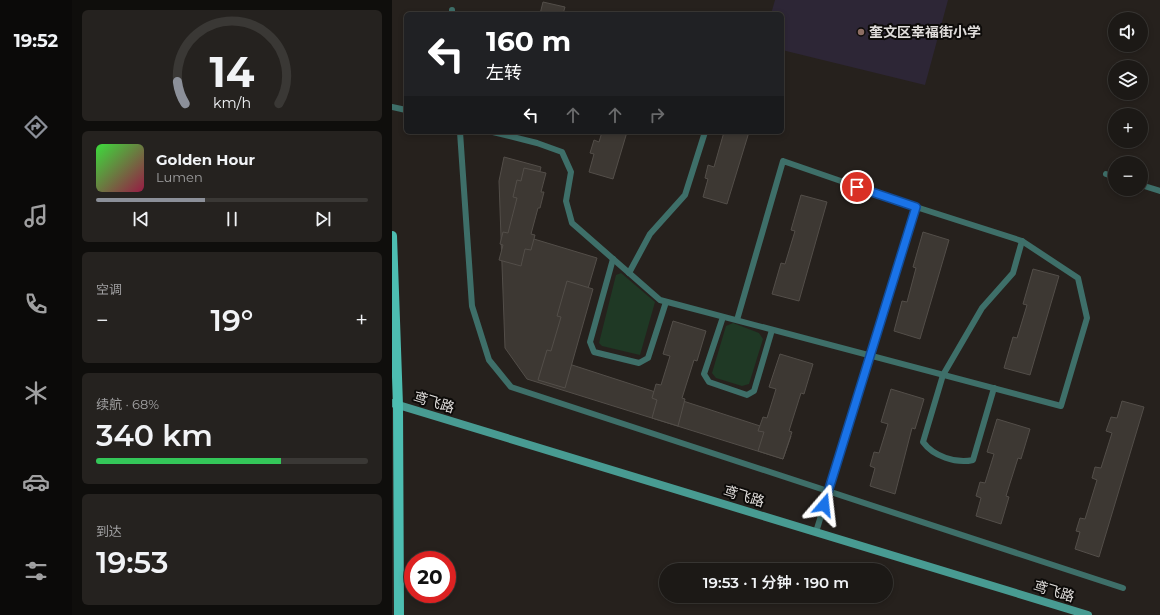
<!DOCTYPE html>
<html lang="zh">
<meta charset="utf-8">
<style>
body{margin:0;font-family:Montserrat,"Noto Sans SC",sans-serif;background:#25221f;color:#f1f3f6;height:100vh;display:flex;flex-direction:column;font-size:15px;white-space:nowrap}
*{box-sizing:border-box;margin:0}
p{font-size:13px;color:#a0a0a1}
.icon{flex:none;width:22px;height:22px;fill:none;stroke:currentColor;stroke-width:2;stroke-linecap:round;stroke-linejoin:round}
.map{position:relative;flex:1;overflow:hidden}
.details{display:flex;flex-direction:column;gap:10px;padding:10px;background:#0f0e0c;width:320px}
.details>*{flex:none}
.guide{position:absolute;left:12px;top:12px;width:380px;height:122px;border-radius:6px;box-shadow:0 2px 6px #0003,0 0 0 1px #3a3835;background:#202124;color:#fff;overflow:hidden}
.buttons{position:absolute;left:716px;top:12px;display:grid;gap:8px}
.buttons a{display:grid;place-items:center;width:40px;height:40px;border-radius:50%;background:#1c1916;box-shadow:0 2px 6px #0003,0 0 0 1px #3a3835;font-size:20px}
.speed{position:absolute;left:12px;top:551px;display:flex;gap:8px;font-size:20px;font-weight:700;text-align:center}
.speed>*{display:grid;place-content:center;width:52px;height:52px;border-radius:50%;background:#1c1916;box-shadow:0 2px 6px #0003,0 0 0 1px #3a3835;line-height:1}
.speed .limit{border:6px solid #d22;background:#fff;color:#111}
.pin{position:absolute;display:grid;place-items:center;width:34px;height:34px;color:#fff;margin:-17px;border:2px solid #fff;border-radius:50%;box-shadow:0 1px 4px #0007}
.me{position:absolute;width:44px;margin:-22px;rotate:17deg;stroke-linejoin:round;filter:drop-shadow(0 0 3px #0008)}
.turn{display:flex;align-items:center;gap:14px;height:84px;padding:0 16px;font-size:18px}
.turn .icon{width:52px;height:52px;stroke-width:2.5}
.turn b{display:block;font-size:28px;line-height:34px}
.lanes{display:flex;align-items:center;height:38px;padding:0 16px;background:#0003;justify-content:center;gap:20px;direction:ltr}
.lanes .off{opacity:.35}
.big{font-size:30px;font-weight:600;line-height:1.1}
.details .widget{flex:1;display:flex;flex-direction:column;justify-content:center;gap:6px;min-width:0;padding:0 14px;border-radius:6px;background:#25221f}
.details .dial{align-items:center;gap:0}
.dial svg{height:104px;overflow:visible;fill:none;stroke:#3a3835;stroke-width:7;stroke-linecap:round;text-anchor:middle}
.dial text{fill:#f1f3f6;stroke:none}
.song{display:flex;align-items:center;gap:12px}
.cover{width:48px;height:48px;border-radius:6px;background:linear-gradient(135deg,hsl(120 70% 55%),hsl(340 70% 35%))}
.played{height:4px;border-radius:2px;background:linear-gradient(90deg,#8c9099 40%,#3a3835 40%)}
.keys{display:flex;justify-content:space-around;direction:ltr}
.heat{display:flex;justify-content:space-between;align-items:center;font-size:22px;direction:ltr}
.charge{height:6px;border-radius:3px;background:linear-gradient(90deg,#34c759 68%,#3a3835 0)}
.trip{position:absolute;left:267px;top:563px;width:234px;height:40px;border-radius:20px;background:#1c1916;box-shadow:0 2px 6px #0003,0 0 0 1px #3a3835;font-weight:600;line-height:40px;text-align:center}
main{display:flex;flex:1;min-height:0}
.tabs{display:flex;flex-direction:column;width:72px;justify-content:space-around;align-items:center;background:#0b0a09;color:#a0a0a1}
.tabs .icon{width:28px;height:28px}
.tabs .selected{color:#8c9099}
.tabs b{font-size:18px;color:#f1f3f6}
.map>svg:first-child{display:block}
.education{fill:#2d2636}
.green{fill:#1f3925}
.building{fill:#3d3833;stroke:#534e49}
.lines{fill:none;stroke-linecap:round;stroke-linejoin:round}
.lane{stroke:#3e6f69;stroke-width:6}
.secondary{stroke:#489b92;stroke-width:8}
.primary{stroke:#4dbdb1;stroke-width:10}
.route-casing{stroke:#114b97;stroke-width:10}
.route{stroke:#1a73e8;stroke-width:7}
.education-dot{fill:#8d6e63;stroke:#0d0b09;stroke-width:1.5}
.labels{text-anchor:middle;stroke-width:4;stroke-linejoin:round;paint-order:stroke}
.poi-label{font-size:14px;font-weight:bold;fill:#e0dddb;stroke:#0d0b09;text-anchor:start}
.street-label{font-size:14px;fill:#e0dddb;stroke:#0d0b09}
</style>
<main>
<nav class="tabs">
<b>19:52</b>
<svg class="icon selected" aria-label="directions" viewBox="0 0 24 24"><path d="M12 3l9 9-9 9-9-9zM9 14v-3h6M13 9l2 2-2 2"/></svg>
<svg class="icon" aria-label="music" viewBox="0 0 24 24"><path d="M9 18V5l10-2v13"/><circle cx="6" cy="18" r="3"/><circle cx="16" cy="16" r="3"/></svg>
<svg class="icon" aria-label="phone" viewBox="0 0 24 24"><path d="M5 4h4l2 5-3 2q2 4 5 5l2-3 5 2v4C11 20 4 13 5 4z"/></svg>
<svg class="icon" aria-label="climate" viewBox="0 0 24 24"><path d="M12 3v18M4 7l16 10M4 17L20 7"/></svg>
<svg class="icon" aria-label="car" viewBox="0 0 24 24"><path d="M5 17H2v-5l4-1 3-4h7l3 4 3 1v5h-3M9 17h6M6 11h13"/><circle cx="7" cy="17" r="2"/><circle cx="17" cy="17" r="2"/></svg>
<svg class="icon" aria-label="filters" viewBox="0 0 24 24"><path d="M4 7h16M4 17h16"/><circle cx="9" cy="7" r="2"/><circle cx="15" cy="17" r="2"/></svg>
</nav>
<section class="details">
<div class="widget dial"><svg viewBox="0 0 100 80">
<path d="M14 69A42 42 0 1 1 86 69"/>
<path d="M14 69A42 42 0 0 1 8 52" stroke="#8c9099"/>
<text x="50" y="56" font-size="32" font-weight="700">14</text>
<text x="50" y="72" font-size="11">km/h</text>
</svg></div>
<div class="widget">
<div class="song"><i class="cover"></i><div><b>Golden Hour</b><p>Lumen</p></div></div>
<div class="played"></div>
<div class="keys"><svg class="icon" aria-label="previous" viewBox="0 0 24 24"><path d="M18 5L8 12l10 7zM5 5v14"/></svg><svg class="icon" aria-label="pause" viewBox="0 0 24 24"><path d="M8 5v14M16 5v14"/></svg><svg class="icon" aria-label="next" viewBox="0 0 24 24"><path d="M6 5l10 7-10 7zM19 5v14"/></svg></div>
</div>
<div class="widget"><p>空调</p>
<div class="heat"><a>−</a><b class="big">19°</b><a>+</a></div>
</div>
<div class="widget"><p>续航 · 68%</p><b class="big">340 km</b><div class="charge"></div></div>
<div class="widget"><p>到达</p><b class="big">19:53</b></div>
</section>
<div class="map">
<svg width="768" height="615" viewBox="0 0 768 615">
<rect width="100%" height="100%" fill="#26211d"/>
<polygon class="education" points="383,0 556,0 533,85 390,50 390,14 379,14"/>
<g class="green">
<polygon points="229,273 263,302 248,355 210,346 207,343 224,275"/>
<polygon points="341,323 367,333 371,339 357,384 350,386 324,378 320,373 334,326"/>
</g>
<g class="building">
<polygon points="151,2 173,7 171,14 148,14"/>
<polygon points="210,132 235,132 221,179 197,172 202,154 198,153 202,140 207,142"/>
<polygon points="332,132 357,132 335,204 311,197 316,179 313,178 316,165 322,167"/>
<polygon points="112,157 149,167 132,236 205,258 174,363 399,436 391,459 135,379 113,348 107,181"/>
<polygon points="132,168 154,173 149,192 152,192 148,208 146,208 139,234 143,235 139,250 133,249 129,266 107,260 111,245 108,244 111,232 116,233 125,198 121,197 125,180 129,181"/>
<polygon points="409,195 435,202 407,301 380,294 389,263 393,264 403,231 399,230"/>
<polygon points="531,232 557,240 528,339 502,331 510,301 515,302 524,268 521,267"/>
<polygon points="641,269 667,276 638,375 612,368 621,337 625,338 635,305 631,304"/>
<polygon points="175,281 201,289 173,388 146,380 155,350 159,351 169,317 165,316"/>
<polygon points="281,321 314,331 305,361 302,360 290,398 293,399 286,426 260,418 265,400 260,398 264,384 269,385 278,356 271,354"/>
<polygon points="388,354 421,364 412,394 409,393 397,431 400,432 391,459 366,451 372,432 366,431 371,417 375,418 384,389 377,387"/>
<polygon points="499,389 532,399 523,429 520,428 503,494 478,486 483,468 478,466 482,452 487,453 496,424 489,422"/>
<polygon points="730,401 752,407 707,557 683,549 688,532 684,531 688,518 693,519 705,480 700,478 703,467 709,468 720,433 714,431 719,417 725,418"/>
<polygon points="605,419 638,429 629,459 626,458 614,496 617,497 609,524 584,516 589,498 584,496 588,482 593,483 602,454 595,452"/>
</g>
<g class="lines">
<g class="lane">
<polyline points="60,10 60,14"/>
<polyline points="0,107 14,110"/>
<polyline points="68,132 80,306 97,360 119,387 731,588"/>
<polyline points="101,132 145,143 170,152 179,172 174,201 180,223 268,300 669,406 695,318 686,278 630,241 524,207"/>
<polyline points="714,174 723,177"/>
<polyline points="749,185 768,191"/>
<polyline points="221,259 198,342 202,352 247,363 256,358 274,302"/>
<polyline points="237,273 258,234 293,195 313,132"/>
<polyline points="331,317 312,374 317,382 355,395 362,391 380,330"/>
<polyline points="345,320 391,161 524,207 424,532"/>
<path d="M 602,388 L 581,460 C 564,464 541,456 531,442 L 551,375 L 590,308 L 621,273 L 630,241"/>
</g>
<polyline class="secondary" points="0,403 696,615"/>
<polyline class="primary" points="0,236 6,405 7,615"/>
</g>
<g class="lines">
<g class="route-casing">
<polyline id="route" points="432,505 524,207 465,187"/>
</g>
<use href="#route" class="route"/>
</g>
<circle class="education-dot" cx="469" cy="32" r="4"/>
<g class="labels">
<g class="poi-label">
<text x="477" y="37">奎文区幸福街小学</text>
</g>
<g class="street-label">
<text transform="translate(42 402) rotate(17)" y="5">鸢飞路</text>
<text transform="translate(352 496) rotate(17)" y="5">鸢飞路</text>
<text transform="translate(662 591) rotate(17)" y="5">鸢飞路</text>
</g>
</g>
</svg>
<div class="buttons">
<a><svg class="icon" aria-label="sound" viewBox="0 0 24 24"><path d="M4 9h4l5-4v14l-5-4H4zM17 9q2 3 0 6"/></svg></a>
<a><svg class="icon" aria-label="layers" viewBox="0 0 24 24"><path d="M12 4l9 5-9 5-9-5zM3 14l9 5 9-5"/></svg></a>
<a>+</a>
<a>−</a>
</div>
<div class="speed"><div class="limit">20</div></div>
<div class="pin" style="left:465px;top:187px;background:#d93025"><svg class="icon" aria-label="arrive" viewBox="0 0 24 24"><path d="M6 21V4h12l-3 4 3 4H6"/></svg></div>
<svg class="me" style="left:432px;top:505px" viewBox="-20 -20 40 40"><path d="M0-17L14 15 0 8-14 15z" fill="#1a73e8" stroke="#fff" stroke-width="4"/></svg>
<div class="trip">19:53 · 1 分钟 · 190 m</div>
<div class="guide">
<div class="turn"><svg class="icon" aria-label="left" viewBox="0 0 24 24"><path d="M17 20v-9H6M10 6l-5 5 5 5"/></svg><div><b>160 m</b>左转</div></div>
<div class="lanes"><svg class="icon" aria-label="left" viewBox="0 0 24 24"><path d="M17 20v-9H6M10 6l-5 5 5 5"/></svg><svg class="icon off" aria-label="ahead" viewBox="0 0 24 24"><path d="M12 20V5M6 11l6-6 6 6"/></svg><svg class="icon off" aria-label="ahead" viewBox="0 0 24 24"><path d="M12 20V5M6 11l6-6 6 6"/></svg><svg class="icon off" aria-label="right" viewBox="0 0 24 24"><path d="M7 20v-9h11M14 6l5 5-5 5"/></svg></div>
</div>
</div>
</main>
